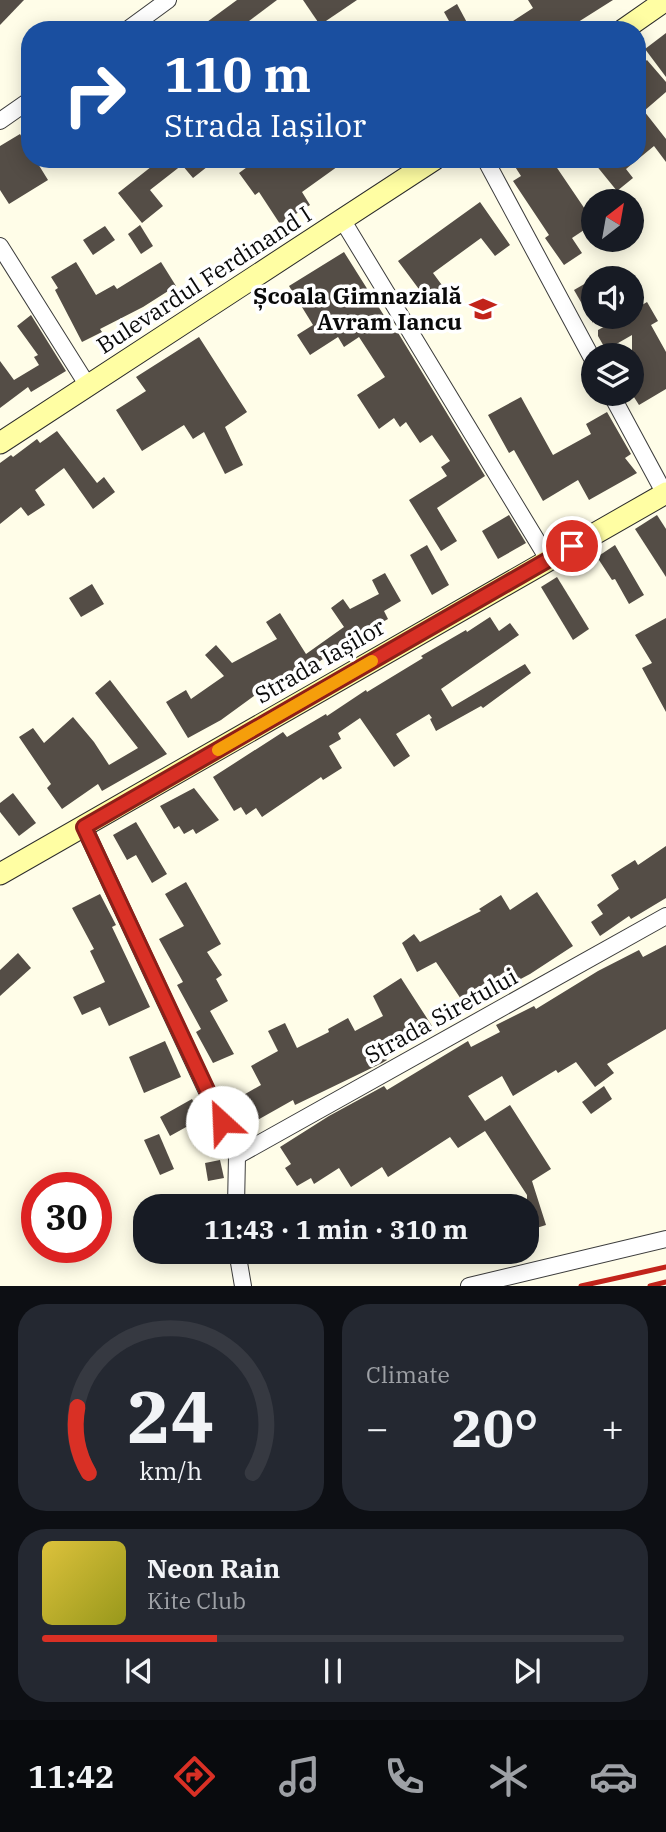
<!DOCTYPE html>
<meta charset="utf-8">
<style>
body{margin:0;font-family:"IBM Plex Serif",serif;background:#242831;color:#f1f3f6;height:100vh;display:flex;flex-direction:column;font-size:26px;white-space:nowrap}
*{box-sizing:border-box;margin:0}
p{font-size:23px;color:#9ea1a6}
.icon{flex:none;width:38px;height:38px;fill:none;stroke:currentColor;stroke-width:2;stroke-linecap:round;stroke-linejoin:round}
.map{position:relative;height:1286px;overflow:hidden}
.drawer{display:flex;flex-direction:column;gap:18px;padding:18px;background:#0d0f14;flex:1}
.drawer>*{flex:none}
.banner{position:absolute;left:21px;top:21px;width:625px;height:147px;border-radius:28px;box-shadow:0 4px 18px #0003;background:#1a4fa0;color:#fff;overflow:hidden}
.needle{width:46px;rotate:31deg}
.fabs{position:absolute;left:581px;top:189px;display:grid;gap:14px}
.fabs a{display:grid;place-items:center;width:63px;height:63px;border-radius:50%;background:#171b24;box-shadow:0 4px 18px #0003;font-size:35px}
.speed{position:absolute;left:21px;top:1172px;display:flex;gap:14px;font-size:35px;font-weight:700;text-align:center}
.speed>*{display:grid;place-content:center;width:91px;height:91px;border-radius:50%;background:#171b24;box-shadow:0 4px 18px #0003;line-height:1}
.speed .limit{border:10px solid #d22;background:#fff;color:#111}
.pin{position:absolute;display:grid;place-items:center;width:60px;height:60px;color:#fff;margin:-30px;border:4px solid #fff;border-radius:50%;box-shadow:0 2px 7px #0007}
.me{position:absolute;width:77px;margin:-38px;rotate:335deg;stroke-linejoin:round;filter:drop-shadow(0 0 5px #0008)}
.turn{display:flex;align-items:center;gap:24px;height:147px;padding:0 28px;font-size:32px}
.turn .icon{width:91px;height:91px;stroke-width:2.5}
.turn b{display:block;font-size:49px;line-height:60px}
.big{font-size:52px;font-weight:800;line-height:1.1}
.drawer .widget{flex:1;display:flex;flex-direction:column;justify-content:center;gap:10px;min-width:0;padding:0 24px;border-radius:28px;background:#242831}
.drawer .dial{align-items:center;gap:0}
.dial svg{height:182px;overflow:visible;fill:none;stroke:#363941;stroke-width:7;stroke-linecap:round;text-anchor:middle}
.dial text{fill:#f1f3f6;stroke:none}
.song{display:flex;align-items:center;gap:21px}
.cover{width:84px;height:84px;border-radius:10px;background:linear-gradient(135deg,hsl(50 70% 55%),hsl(60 70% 35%))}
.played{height:7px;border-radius:4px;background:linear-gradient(90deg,#d93025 30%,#363941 30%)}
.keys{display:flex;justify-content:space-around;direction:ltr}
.heat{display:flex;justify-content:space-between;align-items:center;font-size:38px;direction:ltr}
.drawer .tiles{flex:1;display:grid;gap:18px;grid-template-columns:1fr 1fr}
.widget:last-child{grid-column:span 2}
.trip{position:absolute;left:133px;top:1194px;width:406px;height:70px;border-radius:28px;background:#171b24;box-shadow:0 4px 18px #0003;font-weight:800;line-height:70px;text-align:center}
.tab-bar{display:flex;height:112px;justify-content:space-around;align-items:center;background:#090b0e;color:#9ea1a6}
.tab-bar .icon{width:49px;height:49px}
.tab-bar .on{color:#d93025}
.tab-bar b{font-size:32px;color:#f1f3f6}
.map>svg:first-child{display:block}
.building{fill:#544d46}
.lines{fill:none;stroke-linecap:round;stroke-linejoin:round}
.street-casing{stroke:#3d3d3d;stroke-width:18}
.secondary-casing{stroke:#2c2c2c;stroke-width:23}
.street{stroke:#fff;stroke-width:16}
.secondary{stroke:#fffea3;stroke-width:21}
.rail{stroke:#c2241b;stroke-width:5}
.route-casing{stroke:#8d1f18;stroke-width:18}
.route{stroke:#d93025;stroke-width:12}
.slow{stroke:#f59e0b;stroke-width:12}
.labels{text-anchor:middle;stroke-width:7;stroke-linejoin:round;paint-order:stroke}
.street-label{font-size:23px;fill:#0a0a0a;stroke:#fff}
.poi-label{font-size:23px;font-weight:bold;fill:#0a0a0a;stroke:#fff;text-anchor:end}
</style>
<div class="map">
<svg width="666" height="1286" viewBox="0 0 666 1286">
<rect width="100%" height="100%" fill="#fffde8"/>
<g class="building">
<polygon points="0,0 24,0 0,25"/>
<polygon points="237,0 277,0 237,30 196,30"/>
<polygon points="303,0 357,0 320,25"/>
<polygon points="528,0 613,0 575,24 579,30 499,30 533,8"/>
<polygon points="457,4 471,30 454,30 444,12"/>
<polygon points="666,33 666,77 645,49"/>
<polygon points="647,60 666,82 666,92 644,111 666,139 666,162 654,146 626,169 633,178 617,191 591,159 637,159 637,68"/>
<polygon points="20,134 30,150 30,159 35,159 48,180 9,204 0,190 0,146"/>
<polygon points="161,159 217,159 193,178 182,165 150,190 163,206 142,223 118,193"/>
<polygon points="258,159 348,159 302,192 310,205 280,224 259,192 255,195 239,173"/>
<polygon points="510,159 551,159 593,221 593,224 572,238 582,253 564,265 545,238 549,235 513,181 521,176"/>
<polygon points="480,202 510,245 495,256 481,238 433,273 447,292 430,304 398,261"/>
<polygon points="140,225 153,246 141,254 128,234"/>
<polygon points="105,226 115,240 93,255 83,240"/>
<polygon points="344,252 395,333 397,331 414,359 485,476 437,508 457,541 441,551 409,500 447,476 441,467 450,461 432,435 420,443 406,422 400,427 394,418 379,429 357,395 385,377 359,337 344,347 338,337 310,355 297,335 313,325 289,286"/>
<polygon points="76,262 96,295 114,285 117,289 161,262 176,286 143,307 100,329 102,332 82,342 55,290 58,288 51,277"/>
<polygon points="593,279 593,323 574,290"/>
<polygon points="647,302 658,321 651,325 666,352 666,389 639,405 632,394 632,335 606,350 598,336 598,330 622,317 632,317 632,311"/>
<polygon points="31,315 66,371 31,392 28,387 0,408 0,361 14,380 39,365 34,357 38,355 17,326"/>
<polygon points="199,337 247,412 225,427 243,465 225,474 204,432 193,439 184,425 142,451 116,410 146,391 136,377"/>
<polygon points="521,397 553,455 591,434 586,424 607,412 631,454 625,458 637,473 589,500 578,480 543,501 514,450 509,453 488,415"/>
<polygon points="57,431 97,483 104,477 115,492 93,509 64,468 35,490 45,505 28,516 21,507 0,524 0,463 11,455 13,457 37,439 40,443"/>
<polygon points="509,515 526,543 498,559 482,531"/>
<polygon points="657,515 666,529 666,577 635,529"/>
<polygon points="427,545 449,585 432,595 410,555"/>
<polygon points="615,545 644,595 629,604 615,579 612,580 597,557"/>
<polygon points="385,573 401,601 384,611 388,619 366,631 368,633 326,663 323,659 284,685 286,688 262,701 258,693 221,720 188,738 166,702 186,690 191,699 224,676 205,655 216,645 232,663 277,639 266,622 280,613 306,654 344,627 331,608 343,599 350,609 379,594 372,580"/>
<polygon points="557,577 589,629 573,640 541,587"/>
<polygon points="92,584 104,604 81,617 69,598"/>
<polygon points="490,617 499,631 510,623 519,635 441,689 452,707 525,664 531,673 483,708 481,706 436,731 430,719 432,718 429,714 396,734 410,756 394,767 360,718 338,733 341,739 329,746 342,768 323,780 321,777 262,817 256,808 246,815 241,807 234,811 213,777 283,732 287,737 326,714 327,716 366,690 367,692 423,658 421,656 466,630 467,632"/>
<polygon points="666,618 666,712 642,668 652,663 635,635"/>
<polygon points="110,680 167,754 102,791 98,784 62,809 47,788 51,784 19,737 33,728 44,743 73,717 94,742 109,765 138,748 95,693"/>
<polygon points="194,788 219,820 196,834 193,829 184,834 179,826 174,829 160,806"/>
<polygon points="13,793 36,823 19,836 0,812 0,803"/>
<polygon points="136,822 167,874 152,883 136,855 127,860 113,835"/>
<polygon points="666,846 666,898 631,919 629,916 600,936 591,922 603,914 597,905 619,889 611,875 635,860 638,865"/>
<polygon points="186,882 221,944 207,952 222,975 216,979 228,1001 210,1011 234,1054 213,1063 196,1032 201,1029 177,985 183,982 159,939 184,926 165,894"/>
<polygon points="537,892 573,946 530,974 500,990 498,986 467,1008 436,962 417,972 402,943 414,934 420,942 481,911 479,909 501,895 510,910"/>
<polygon points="100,894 116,925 112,927 150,1007 109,1026 100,1007 82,1015 73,997 105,982 90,951 94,949 72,908"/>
<polygon points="666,945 666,1029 607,1064 614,1073 595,1087 576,1062 558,1073 556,1070 513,1096 502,1076 468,1096 485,1121 510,1105 551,1169 532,1181 546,1225 527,1231 527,1195 485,1131 458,1148 450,1137 388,1177 382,1167 351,1187 339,1168 314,1184 311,1178 297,1186 285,1168 291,1164 280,1147 329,1116 384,1086 387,1090 468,1041 471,1047 500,1032 496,1025 534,1006 536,1009 598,971 639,950 643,957"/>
<polygon points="18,953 31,968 0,996 0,970"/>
<polygon points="401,978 432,1026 384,1056 387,1060 382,1063 295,1105 293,1100 254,1122 240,1097 261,1085 251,1066 278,1051 268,1031 285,1023 297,1048 329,1032 328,1029 348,1018 355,1031 383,1016 373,996"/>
<polygon points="165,1041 181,1077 144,1093 129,1057"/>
<polygon points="604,1086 612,1099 591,1114 582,1102"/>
<polygon points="192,1099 206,1125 191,1133 188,1126 170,1136 160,1117"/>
<polygon points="159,1134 174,1169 160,1175 144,1140"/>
<polygon points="220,1160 224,1178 208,1181 205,1163"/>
</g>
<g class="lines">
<g class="street-casing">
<g id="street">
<polyline points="127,30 168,0"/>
<polyline points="0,121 30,100"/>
<polyline points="485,159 593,360"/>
<polyline points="343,221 548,559"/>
<polyline points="0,246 88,386"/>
<polyline points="611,394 666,496"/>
<polyline points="84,827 237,1156 236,1206"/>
<polyline points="237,1156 666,916"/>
<polyline points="237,1251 243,1286"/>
<polyline points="469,1286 666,1239"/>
</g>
</g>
<g class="secondary-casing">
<g id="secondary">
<polyline points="623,30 666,0"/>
<polyline points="0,443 435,159"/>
<polyline points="0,874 666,493"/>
</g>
</g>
<use href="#street" class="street"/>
<use href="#secondary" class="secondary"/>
<g class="rail">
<polyline points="581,1286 666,1267"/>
<polyline points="650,1286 666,1282"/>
</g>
</g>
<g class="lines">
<g class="route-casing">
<polyline id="route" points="222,1122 84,827 572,546"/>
</g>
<use href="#route" class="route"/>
<polyline class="slow" points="218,750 372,661"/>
</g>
<defs>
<g id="school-bare" transform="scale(2.1)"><path d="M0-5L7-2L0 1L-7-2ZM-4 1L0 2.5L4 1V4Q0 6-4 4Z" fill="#c2241b" stroke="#fff" stroke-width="2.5" paint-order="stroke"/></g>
</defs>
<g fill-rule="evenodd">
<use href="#school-bare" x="483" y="309"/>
</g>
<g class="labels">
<g class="street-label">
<text transform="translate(204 280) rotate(-33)" y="8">Bulevardul Ferdinand I</text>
<text transform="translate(320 661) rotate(-30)" y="8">Strada Iașilor</text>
<text transform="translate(441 1016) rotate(-29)" y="8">Strada Siretului</text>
</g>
<g class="poi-label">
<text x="462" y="304">Școala Gimnazială<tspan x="462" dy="26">Avram Iancu</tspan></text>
</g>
</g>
</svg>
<div class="fabs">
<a><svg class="needle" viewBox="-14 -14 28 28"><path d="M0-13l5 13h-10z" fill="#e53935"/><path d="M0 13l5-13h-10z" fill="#9ea1a6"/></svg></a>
<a><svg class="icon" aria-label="sound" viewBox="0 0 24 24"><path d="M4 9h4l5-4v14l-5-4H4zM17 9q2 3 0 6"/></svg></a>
<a><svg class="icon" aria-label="layers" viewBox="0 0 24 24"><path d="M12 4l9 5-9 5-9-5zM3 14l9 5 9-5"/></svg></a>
</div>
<div class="speed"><div class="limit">30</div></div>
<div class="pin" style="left:572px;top:546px;background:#d93025"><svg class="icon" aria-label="arrive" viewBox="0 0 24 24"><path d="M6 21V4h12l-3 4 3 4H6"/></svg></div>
<svg class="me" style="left:222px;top:1122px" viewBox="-20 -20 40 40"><circle r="19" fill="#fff"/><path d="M0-13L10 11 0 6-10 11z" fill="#d93025"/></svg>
<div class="trip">11:43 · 1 min · 310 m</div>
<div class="banner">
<div class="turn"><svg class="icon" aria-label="right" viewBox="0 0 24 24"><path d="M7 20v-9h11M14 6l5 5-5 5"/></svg><div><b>110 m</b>Strada Iașilor</div></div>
</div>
</div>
<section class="drawer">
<div class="tiles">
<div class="widget dial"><svg viewBox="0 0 100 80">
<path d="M14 69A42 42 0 1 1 86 69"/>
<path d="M14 69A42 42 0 0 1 9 40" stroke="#d93025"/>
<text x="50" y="56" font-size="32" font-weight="700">24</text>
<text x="50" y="72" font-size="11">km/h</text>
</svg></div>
<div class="widget"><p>Climate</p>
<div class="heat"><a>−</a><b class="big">20°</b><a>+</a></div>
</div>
<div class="widget">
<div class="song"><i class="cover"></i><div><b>Neon Rain</b><p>Kite Club</p></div></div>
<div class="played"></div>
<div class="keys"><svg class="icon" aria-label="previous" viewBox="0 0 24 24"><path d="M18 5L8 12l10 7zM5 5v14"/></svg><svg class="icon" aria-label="pause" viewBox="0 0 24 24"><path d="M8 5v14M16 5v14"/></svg><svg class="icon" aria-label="next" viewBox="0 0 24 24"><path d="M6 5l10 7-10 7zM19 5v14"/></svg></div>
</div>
</div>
</section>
<nav class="tab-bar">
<b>11:42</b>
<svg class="icon on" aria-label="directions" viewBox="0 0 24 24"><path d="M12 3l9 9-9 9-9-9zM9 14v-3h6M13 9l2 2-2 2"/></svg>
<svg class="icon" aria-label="music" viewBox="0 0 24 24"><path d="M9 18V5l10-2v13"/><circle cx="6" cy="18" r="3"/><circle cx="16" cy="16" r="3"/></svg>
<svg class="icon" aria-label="phone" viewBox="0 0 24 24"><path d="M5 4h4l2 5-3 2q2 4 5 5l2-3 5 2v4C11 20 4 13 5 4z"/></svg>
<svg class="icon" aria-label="climate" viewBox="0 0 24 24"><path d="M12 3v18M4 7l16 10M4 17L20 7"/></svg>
<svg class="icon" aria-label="car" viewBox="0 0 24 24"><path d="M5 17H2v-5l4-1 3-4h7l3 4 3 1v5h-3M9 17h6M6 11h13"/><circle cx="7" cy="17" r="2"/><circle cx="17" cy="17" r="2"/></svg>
</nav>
